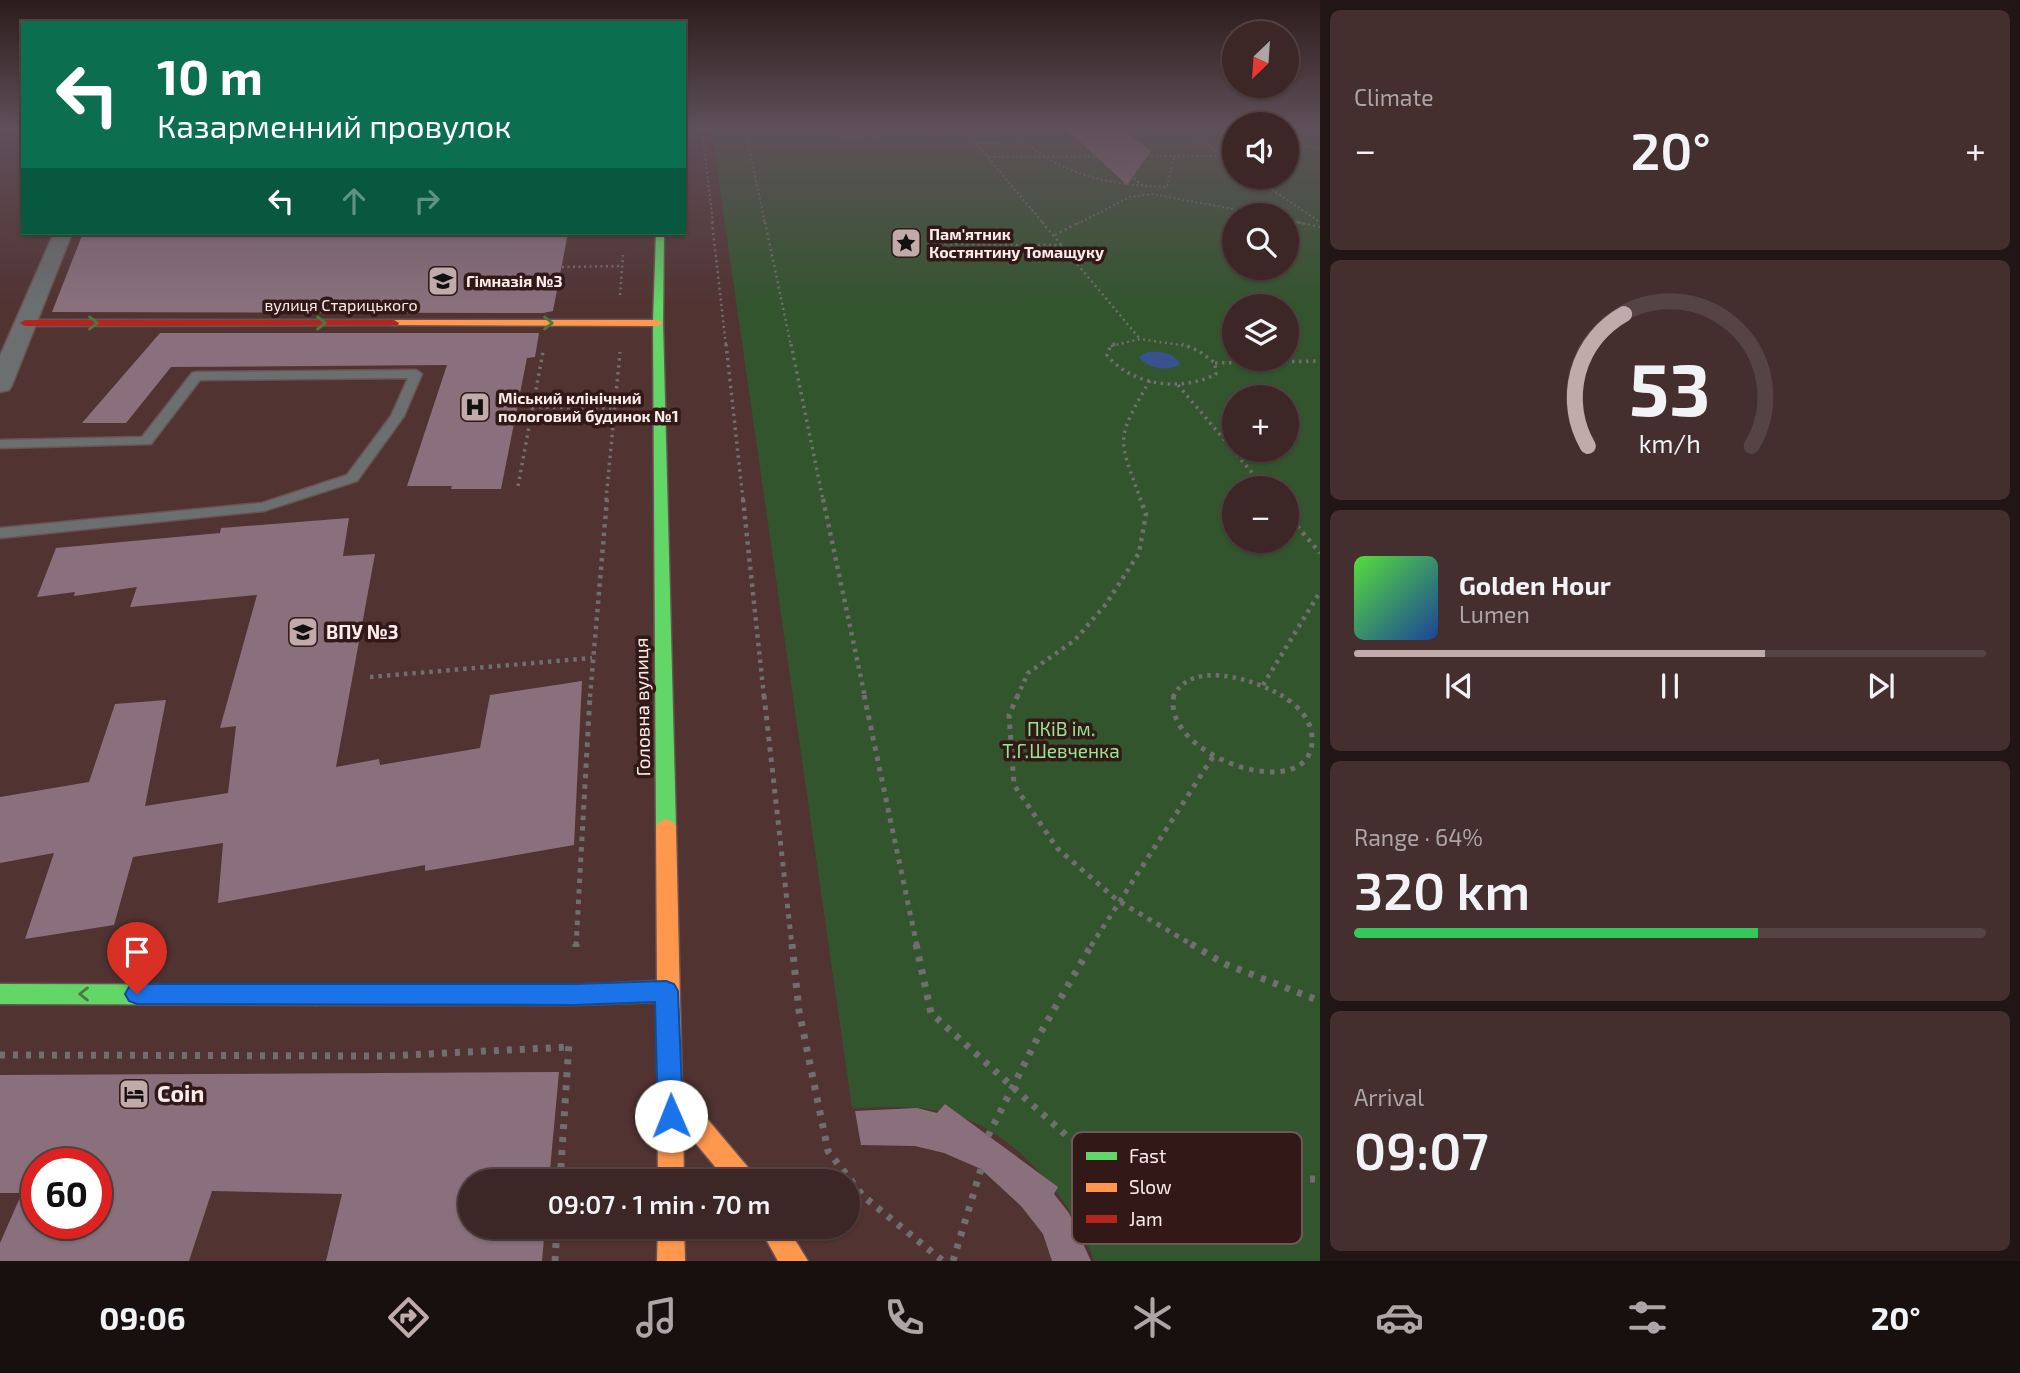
<!DOCTYPE html>
<meta charset="utf-8">
<style>
body{margin:0;font-family:"Exo 2",sans-serif;background:#442e2e;color:#f1f3f6;height:100vh;display:flex;flex-direction:column;font-size:26px;white-space:nowrap}
*{box-sizing:border-box;margin:0}
p{font-size:23px;color:#ada5a7}
.icon{flex:none;width:38px;height:38px;fill:none;stroke:currentColor;stroke-width:2;stroke-linecap:round;stroke-linejoin:round}
.map{position:relative;flex:1;overflow:hidden}
.panel{display:flex;flex-direction:column;gap:10px;padding:10px;background:#221515;width:700px}
.panel>*{flex:none}
.top-card{position:absolute;left:21px;top:21px;width:665px;height:214px;border-radius:0px;box-shadow:0 2px 5px #0004,0 0 0 2px #564343;background:#0b6e4f;color:#fff;overflow:hidden}
.needle{width:46px;rotate:205deg}
.tools{position:absolute;left:1222px;top:21px;display:grid;gap:14px}
.tools a{display:grid;place-items:center;width:77px;height:77px;border-radius:50%;background:#3d2626;box-shadow:0 2px 5px #0004,0 0 0 2px #564343;font-size:35px}
.speed{position:absolute;left:21px;top:1148px;display:flex;gap:14px;font-size:35px;font-weight:700;text-align:center}
.speed>*{display:grid;place-content:center;width:91px;height:91px;border-radius:50%;background:#3d2626;box-shadow:0 2px 5px #0004,0 0 0 2px #564343;line-height:1}
.speed .limit{border:10px solid #d22;background:#fff;color:#111}
.pin{position:absolute;display:grid;place-items:center;width:60px;height:60px;color:#fff;margin:-72px -30px;border-radius:50% 50% 50% 0;rotate:-45deg;box-shadow:0 0 7px #0007}
.pin .icon{rotate:45deg}
.me{position:absolute;width:77px;margin:-38px;rotate:359deg;stroke-linejoin:round;filter:drop-shadow(0 0 5px #0008)}
.turn{display:flex;align-items:center;gap:24px;height:147px;padding:0 21px;font-size:32px}
.turn .icon{width:91px;height:91px;stroke-width:2.5}
.turn b{display:block;font-size:49px;line-height:60px}
.lanes{display:flex;align-items:center;height:66px;padding:0 21px;background:#0003;justify-content:center;gap:35px;direction:ltr}
.lanes .off{opacity:.35}
.big{font-size:52px;font-weight:600;line-height:1.1}
.panel .tile{flex:1;display:flex;flex-direction:column;justify-content:center;gap:10px;min-width:0;padding:0 24px;border-radius:10px;background:#442e2e}
.panel .dial{align-items:center;gap:0}
.dial svg{height:182px;overflow:visible;fill:none;stroke:#564343;stroke-width:7;stroke-linecap:round;text-anchor:middle}
.dial text{fill:#f1f3f6;stroke:none}
.song{display:flex;align-items:center;gap:21px}
.cover{width:84px;height:84px;border-radius:10px;background:linear-gradient(135deg,hsl(110 70% 55%),hsl(220 70% 35%))}
.played{height:7px;border-radius:4px;background:linear-gradient(90deg,#c0abaa 65%,#564343 65%)}
.keys{display:flex;justify-content:space-around;direction:ltr}
.heat{display:flex;justify-content:space-between;align-items:center;font-size:38px;direction:ltr}
.charge{height:10px;border-radius:5px;background:linear-gradient(90deg,#34c759 64%,#564343 0)}
.trip{position:absolute;left:458px;top:1169px;width:402px;height:70px;border-radius:35px;background:#3d2626;box-shadow:0 2px 5px #0004,0 0 0 2px #564343;font-weight:600;line-height:70px;text-align:center}
.tabs{display:flex;height:112px;justify-content:space-around;align-items:center;background:#180f0f;color:#ada5a7}
.tabs .icon{width:49px;height:49px}
.tabs .active{color:#c0abaa}
.tabs b{font-size:32px;color:#f1f3f6}
main{display:flex;flex:1;min-height:0}
.map>svg:first-child{display:block}
.green{fill:#33552e;fill-rule:evenodd}
.water{fill:#38528e}
.building{fill:#89707c;fill-rule:evenodd}
.lines{fill:none;stroke-linecap:round;stroke-linejoin:round}
.lane-casing{stroke:#6a5352;stroke-width:3}
.street-casing{stroke:#6a5352;stroke-width:3}
.fast-casing{stroke:#6a5352;stroke-width:3}
.slow-casing{stroke:#6a5352;stroke-width:3}
.jam-casing{stroke:#6a5352;stroke-width:3}
.path-far5{stroke:#706e6e;stroke-width:2;stroke-dasharray:2 2.5;stroke-linecap:butt}
.path-far4{stroke:#706e6e;stroke-width:2.5;stroke-dasharray:2 3.5;stroke-linecap:butt}
.path-far3{stroke:#706e6e;stroke-width:3.5;stroke-dasharray:2.5 4.5;stroke-linecap:butt}
.path-far2{stroke:#706e6e;stroke-width:4.5;stroke-dasharray:3.5 5;stroke-linecap:butt}
.path-far1{stroke:#706e6e;stroke-width:5;stroke-dasharray:4.5 6;stroke-linecap:butt}
.path{stroke:#706e6e;stroke-width:7;stroke-dasharray:5 8;stroke-linecap:butt}
.lane{fill:#6b6f70;fill-rule:evenodd}
.street{fill:#6b6f70;fill-rule:evenodd}
.fast{fill:#63d668;fill-rule:evenodd}
.slow{fill:#ff974d;fill-rule:evenodd}
.jam{fill:#b3261e;fill-rule:evenodd}
.oneway{stroke:#4a7840}
.route{fill:#1a73e8;stroke:#114b97;stroke-width:2}
.labels{text-anchor:middle;stroke-width:7;stroke-linejoin:round;paint-order:stroke}
.far-poi-label{font-size:16px;font-weight:bold;fill:#fbecea;stroke:#321918;text-anchor:start}
.far-street-label{font-size:16px;fill:#fbecea;stroke:#321918}
.poi-label{font-size:19px;font-weight:bold;fill:#fbecea;stroke:#321918;text-anchor:start}
.street-label{font-size:19px;fill:#fbecea;stroke:#321918}
.park-label{font-size:19px;fill:#94e891;stroke:#321918}
.near-poi-label{font-size:23px;font-weight:bold;fill:#fbecea;stroke:#321918;text-anchor:start}
.key{fill:#321918;stroke:#6e5857;stroke-width:2}
.key-label{font-size:19px;fill:#fbecea}
</style>
<main>
<div class="map">
<svg width="1320" height="1261" viewBox="0 0 1320 1261">
<rect width="100%" height="100%" fill="#513332"/>
<path class="green" d="M 711,127 L 1234,127 L 1234,177 L 1286,177 L 1286,127 L 1320,127 L 1320,1261 L 1094,1261 C 1075,1201 1012,1128 948,1113 C 916,1105 886,1107 852,1108 ZM 1234,215 L 1286,215 L 1286,268 L 1234,268 ZM 1234,306 L 1286,306 L 1286,359 L 1234,359 ZM 1234,397 L 1286,397 L 1286,450 L 1234,450 ZM 1234,488 L 1286,488 L 1286,541 L 1234,541 Z"/>
<path class="water" d="M 1147,352 C 1159,351 1175,352 1180,364 C 1168,372 1148,369 1139,357 Z"/>
<g class="building">
<polygon points="1064,127 1119,127 1151,151 1127,185"/>
<polygon points="83,233 333,234 568,233 553,311 543,313 52,312"/>
<polygon points="160,333 539,333 535,357 527,358 501,489 451,489 452,486 407,486 447,365 171,367 126,423 82,423"/>
<polygon points="349,518 343,556 375,554 336,767 379,759 380,765 480,748 490,695 582,681 574,845 425,871 425,865 218,903 223,843 133,857 114,925 25,939 54,853 0,863 0,797 89,782 115,704 166,700 145,806 228,793 236,726 220,728 257,595 130,607 137,587 74,596 75,592 37,597 56,548 220,533 221,528"/>
<path d="M 559,1072 L 549,1181 L 471,1181 L 471,1227 L 545,1227 L 542,1261 L 326,1261 L 342,1194 L 212,1191 L 189,1261 L 0,1261 L 0,1243 L 22,1193 L 0,1193 L 0,1075 ZM 37,1164 L 96,1164 L 96,1223 L 37,1223 Z"/>
<polygon points="945,1104 1058,1187 1054,1194 1069,1213 1091,1261 1052,1261 1043,1234 1021,1206 981,1169 944,1153 915,1146 861,1145 855,1111 917,1108 937,1113"/>
</g>
<g class="lines">
<g class="lane-casing">
<polygon id="lane" points="416,370 422,374 404,416 357,481 264,511 0,538 0,528 262,503 347,475 391,416 408,378 200,380 151,444 0,448 0,440 142,437 192,373 196,372"/>
</g>
<g class="street-casing">
<polygon id="street" points="54,233 72,233 12,385 9,390 0,392 0,356"/>
</g>
<g class="fast-casing">
<g id="fast">
<polygon points="656,233 664,233 663,323 676,827 673,832 666,835 659,832 656,827 653,323"/>
<polygon points="0,984 316,985 324,988 327,995 324,1002 316,1005 0,1004"/>
</g>
</g>
<g class="slow-casing">
<g id="slow">
<polygon points="394,320 658,320 663,323 658,326 390,325 390,321"/>
<polygon points="666,819 673,822 676,827 682,1089 752,1172 756,1181 727,1181 683,1128 684,1181 658,1181 657,1002 574,1005 316,1005 308,1002 305,995 308,988 316,985 574,985 657,981 656,827 659,822"/>
<polygon points="658,1227 684,1227 685,1261 657,1261"/>
<polygon points="759,1227 787,1227 808,1261 778,1261"/>
</g>
</g>
<g class="jam-casing">
<polygon id="jam" points="394,320 399,323 398,325 25,326 20,323 25,320"/>
</g>
<g class="path-far5">
<polyline points="702,127 713,224"/>
<polyline points="745,127 765,224"/>
<polyline points="962,127 1044,224"/>
<path d="M 1020,127 L 1014,133 C 1061,175 1105,185 1167,187 L 1174,157"/>
<polyline points="1181,127 1234,164"/>
<polyline points="747,134 834,135 836,138 876,138 874,135 968,136"/>
<polyline points="834,135 832,131 871,131 874,135"/>
<polyline points="976,143 1025,144"/>
<polyline points="1286,143 1320,149"/>
<polyline points="989,157 1223,156"/>
<polyline points="1110,158 1144,187"/>
<polyline points="1253,177 1320,222"/>
<polyline points="1286,220 1306,224"/>
<polyline points="1077,224 1130,197 1152,194 1265,215"/>
</g>
<g class="path-far4">
<polyline points="712,222 726,346"/>
<polyline points="765,222 791,346"/>
<polyline points="1042,222 1140,339"/>
<polyline points="1297,222 1320,227"/>
<polyline points="1055,235 1080,222"/>
<polyline points="928,244 1062,245"/>
<polyline points="562,267 622,266"/>
<polyline points="620,295 623,255"/>
<polyline points="1111,346 1140,339 1187,346"/>
</g>
<g class="path-far3">
<polyline points="726,344 743,500"/>
<polyline points="791,344 823,500"/>
<path d="M 1115,344 L 1111,345 L 1107,355 C 1131,386 1183,392 1216,374 L 1215,363 L 1199,351 L 1182,344"/>
<polyline points="1215,363 1320,361"/>
<polyline points="1178,385 1265,488"/>
<polyline points="532,407 613,408"/>
<polyline points="518,486 543,352"/>
<polyline points="606,500 620,352"/>
<path d="M 1141,500 C 1117,436 1116,440 1150,380"/>
</g>
<g class="path-far2">
<polyline points="743,499 764,697"/>
<polyline points="823,499 865,697"/>
<polyline points="1286,513 1320,553"/>
<polyline points="370,677 592,658"/>
<polyline points="1263,685 1320,592"/>
<polyline points="590,697 607,499"/>
<polyline points="1017,697 1028,673 1075,640 1106,604 1139,553 1146,514 1140,499"/>
<path d="M 1173,697 C 1191,658 1257,680 1284,697"/>
</g>
<g class="path-far1">
<polyline points="764,695 792,946"/>
<polyline points="864,695 917,946"/>
<polyline points="1018,695 1009,715 1014,785 1057,848 1117,900 1194,946"/>
<path d="M 1174,695 C 1159,757 1316,809 1312,737 C 1311,718 1297,705 1281,695"/>
<polyline points="576,946 590,695"/>
<polyline points="1091,946 1214,755"/>
</g>
<g class="path">
<polyline points="792,944 799,1011 828,1151 863,1196 943,1261"/>
<polyline points="916,944 931,1013 1069,1138 1152,1178 1320,1179"/>
<polyline points="1191,944 1225,964 1320,1001"/>
<polyline points="576,947 576,944"/>
<polyline points="0,1055 386,1056 569,1047"/>
<polyline points="988,1136 1038,1037 1092,944"/>
<polyline points="560,1181 569,1043"/>
<polyline points="555,1261 557,1227"/>
<polyline points="953,1261 981,1169"/>
</g>
<use href="#lane" class="lane"/>
<use href="#street" class="street"/>
<use href="#fast" class="fast"/>
<use href="#slow" class="slow"/>
<use href="#jam" class="jam"/>
</g>
<defs><path id="oneway-chevron" d="M-2-3.5L2.5 0L-2 3.5" fill="none" stroke-width="1.6" stroke-linecap="round" stroke-linejoin="round" transform="scale(1.75)"/></defs>
<g class="oneway">
<use href="#oneway-chevron" transform="translate(93 323)"/>
<use href="#oneway-chevron" transform="translate(321 323)"/>
<use href="#oneway-chevron" transform="translate(548 323)"/>
<use href="#oneway-chevron" transform="translate(84 994) rotate(-180)"/>
</g>
<linearGradient id="sky" x2="0" y2="1"><stop stop-color="#2d1c1c"/><stop offset="0.42" stop-color="#5f505a"/><stop offset="1" stop-color="#5f505a" stop-opacity="0"/></linearGradient>
<rect width="1320" height="304" fill="url(#sky)"/>
<polygon class="route" points="666,981 674,984 678,991 683,1116 679,1124 671,1128 662,1124 658,1116 655,1002 574,1005 137,1004 129,1001 125,994 129,987 137,984 574,984"/>
<defs>
<g id="sight-square" transform="scale(1.575)"><rect x="-9" y="-9" width="18" height="18" rx="4" fill="#c0abaa" stroke="#321918"/><path d="M0-6L1.8-2.2L6-1.7L2.9 1.2L3.7 5.4L0 3.3L-3.7 5.4L-2.9 1.2L-6-1.7L-1.8-2.2Z" fill="#111"/></g>
<g id="school-square" transform="scale(1.575)"><rect x="-9" y="-9" width="18" height="18" rx="4" fill="#c0abaa" stroke="#321918"/><path d="M0-5L7-2L0 1L-7-2ZM-4 1L0 2.5L4 1V4Q0 6-4 4Z" fill="#111"/></g>
<g id="hospital-square" transform="scale(1.575)"><rect x="-9" y="-9" width="18" height="18" rx="4" fill="#c0abaa" stroke="#321918"/><path d="M-5-5h3v3.5h4V-5h3V5h-3V1.5h-4V5h-3Z" fill="#111"/></g>
<g id="university-square" transform="scale(1.575)"><rect x="-9" y="-9" width="18" height="18" rx="4" fill="#c0abaa" stroke="#321918"/><path d="M0-5L7-2L0 1L-7-2ZM-4 1L0 2.5L4 1V4Q0 6-4 4Z" fill="#111"/></g>
<g id="hotel-square" transform="scale(1.575)"><rect x="-9" y="-9" width="18" height="18" rx="4" fill="#c0abaa" stroke="#321918"/><path d="M-6-4.5h1.5V1H6V5H4.5V3h-9V5H-6ZM-4 0a1.8 1.8 0 1 1 3.6 0ZM.5 0V-2.5h3Q6-2.5 6 0Z" fill="#111"/></g>
</defs>
<g fill-rule="evenodd">
<use href="#sight-square" x="906" y="243"/>
<use href="#school-square" x="443" y="281"/>
<use href="#hospital-square" x="475" y="407"/>
<use href="#university-square" x="303" y="632"/>
<use href="#hotel-square" x="134" y="1094"/>
</g>
<g class="labels">
<g class="far-poi-label">
<text x="929" y="240">Пам'ятник<tspan x="929" dy="18">Костянтину Томащуку</tspan></text>
<text x="466" y="287">Гімназія №3</text>
<text x="498" y="404">Міський клінічний<tspan x="498" dy="18">пологовий будинок №1</tspan></text>
</g>
<g class="far-street-label">
<text x="341" y="311">вулиця Старицького</text>
</g>
<g class="poi-label">
<text x="326" y="639">ВПУ №3</text>
</g>
<g class="street-label">
<text transform="translate(642 707) rotate(-91)" y="7">Головна вулиця</text>
</g>
<g class="park-label">
<text x="1061" y="736">ПКіВ ім.<tspan x="1061" dy="22">Т.Г.Шевченка</tspan></text>
</g>
<g class="near-poi-label">
<text x="157" y="1102">Coin</text>
</g>
</g>
<rect x="1072" y="1132" width="230" height="112" rx="10" class="key"/>
<rect x="1086" y="1152" width="31" height="8" fill="#63d668"/>
<rect x="1086" y="1183" width="31" height="9" fill="#ff974d"/>
<rect x="1086" y="1215" width="31" height="8" fill="#b3261e"/>
<g class="key-label">
<text x="1129" y="1163">Fast</text>
<text x="1129" y="1194">Slow</text>
<text x="1129" y="1226">Jam</text>
</g>
</svg>
<div class="tools">
<a><svg class="needle" viewBox="-14 -14 28 28"><path d="M0-13l5 13h-10z" fill="#e53935"/><path d="M0 13l5-13h-10z" fill="#ada5a7"/></svg></a>
<a><svg class="icon" aria-label="sound" viewBox="0 0 24 24"><path d="M4 9h4l5-4v14l-5-4H4zM17 9q2 3 0 6"/></svg></a>
<a><svg class="icon" aria-label="search" viewBox="0 0 24 24"><circle cx="10" cy="10" r="6"/><path d="M15 15l6 6"/></svg></a>
<a><svg class="icon" aria-label="layers" viewBox="0 0 24 24"><path d="M12 4l9 5-9 5-9-5zM3 14l9 5 9-5"/></svg></a>
<a>+</a>
<a>−</a>
</div>
<div class="speed"><div class="limit">60</div></div>
<div class="pin" style="left:137px;top:994px;background:#d93025"><svg class="icon" aria-label="arrive" viewBox="0 0 24 24"><path d="M6 21V4h12l-3 4 3 4H6"/></svg></div>
<svg class="me" style="left:671px;top:1116px" viewBox="-20 -20 40 40"><circle r="19" fill="#fff"/><path d="M0-13L10 11 0 6-10 11z" fill="#1a73e8"/></svg>
<div class="trip">09:07 · 1 min · 70 m</div>
<div class="top-card">
<div class="turn"><svg class="icon" aria-label="left" viewBox="0 0 24 24"><path d="M17 20v-9H6M10 6l-5 5 5 5"/></svg><div><b>10 m</b>Казарменний провулок</div></div>
<div class="lanes"><svg class="icon" aria-label="left" viewBox="0 0 24 24"><path d="M17 20v-9H6M10 6l-5 5 5 5"/></svg><svg class="icon off" aria-label="ahead" viewBox="0 0 24 24"><path d="M12 20V5M6 11l6-6 6 6"/></svg><svg class="icon off" aria-label="right" viewBox="0 0 24 24"><path d="M7 20v-9h11M14 6l5 5-5 5"/></svg></div>
</div>
</div>
<section class="panel">
<div class="tile"><p>Climate</p>
<div class="heat"><a>−</a><b class="big">20°</b><a>+</a></div>
</div>
<div class="tile dial"><svg viewBox="0 0 100 80">
<path d="M14 69A42 42 0 1 1 86 69"/>
<path d="M14 69A42 42 0 0 1 30 11" stroke="#c0abaa"/>
<text x="50" y="56" font-size="32" font-weight="700">53</text>
<text x="50" y="72" font-size="11">km/h</text>
</svg></div>
<div class="tile">
<div class="song"><i class="cover"></i><div><b>Golden Hour</b><p>Lumen</p></div></div>
<div class="played"></div>
<div class="keys"><svg class="icon" aria-label="previous" viewBox="0 0 24 24"><path d="M18 5L8 12l10 7zM5 5v14"/></svg><svg class="icon" aria-label="pause" viewBox="0 0 24 24"><path d="M8 5v14M16 5v14"/></svg><svg class="icon" aria-label="next" viewBox="0 0 24 24"><path d="M6 5l10 7-10 7zM19 5v14"/></svg></div>
</div>
<div class="tile"><p>Range · 64%</p><b class="big">320 km</b><div class="charge"></div></div>
<div class="tile"><p>Arrival</p><b class="big">09:07</b></div>
</section>
</main>
<nav class="tabs">
<b>09:06</b>
<svg class="icon active" aria-label="directions" viewBox="0 0 24 24"><path d="M12 3l9 9-9 9-9-9zM9 14v-3h6M13 9l2 2-2 2"/></svg>
<svg class="icon" aria-label="music" viewBox="0 0 24 24"><path d="M9 18V5l10-2v13"/><circle cx="6" cy="18" r="3"/><circle cx="16" cy="16" r="3"/></svg>
<svg class="icon" aria-label="phone" viewBox="0 0 24 24"><path d="M5 4h4l2 5-3 2q2 4 5 5l2-3 5 2v4C11 20 4 13 5 4z"/></svg>
<svg class="icon" aria-label="climate" viewBox="0 0 24 24"><path d="M12 3v18M4 7l16 10M4 17L20 7"/></svg>
<svg class="icon" aria-label="car" viewBox="0 0 24 24"><path d="M5 17H2v-5l4-1 3-4h7l3 4 3 1v5h-3M9 17h6M6 11h13"/><circle cx="7" cy="17" r="2"/><circle cx="17" cy="17" r="2"/></svg>
<svg class="icon" aria-label="filters" viewBox="0 0 24 24"><path d="M4 7h16M4 17h16"/><circle cx="9" cy="7" r="2"/><circle cx="15" cy="17" r="2"/></svg>
<b>20°</b>
</nav>
